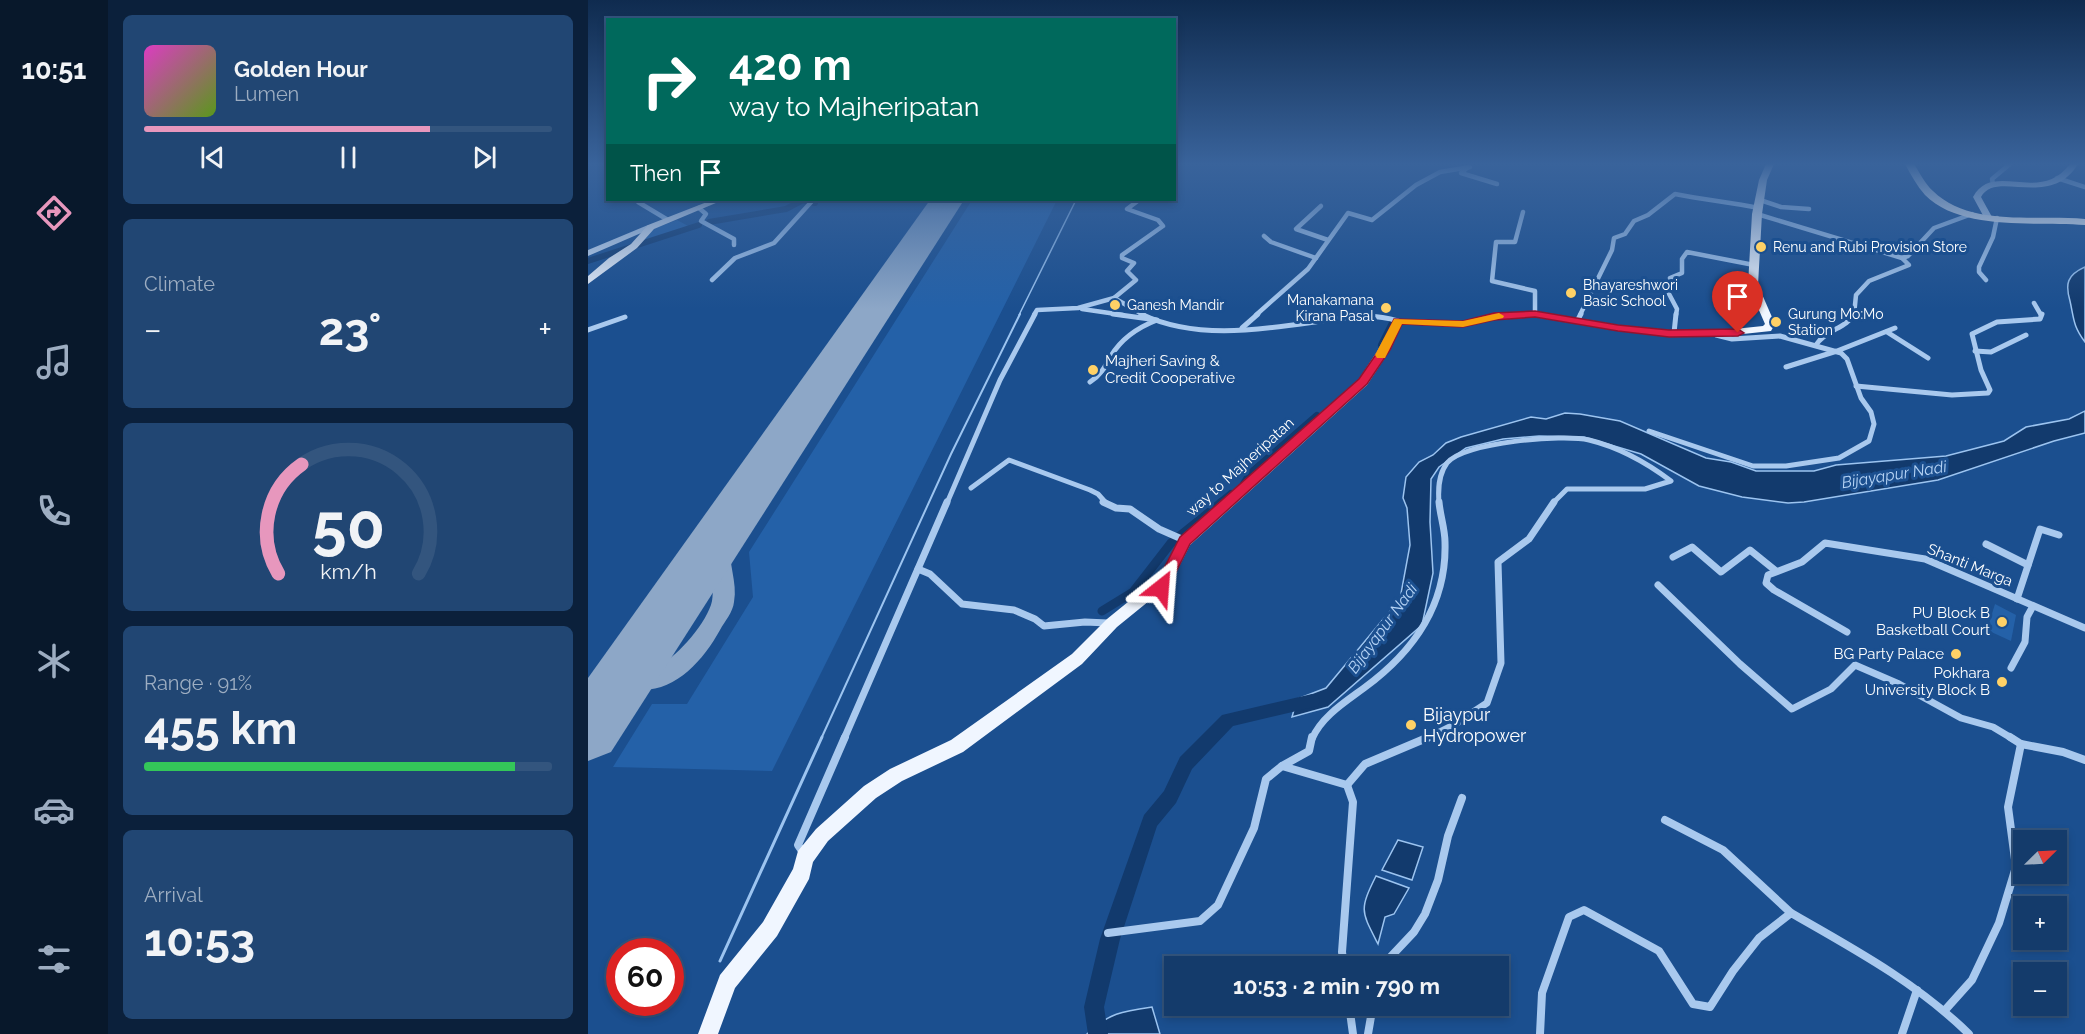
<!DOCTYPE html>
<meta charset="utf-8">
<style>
body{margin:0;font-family:Raleway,sans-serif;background:#214673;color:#f1f3f6;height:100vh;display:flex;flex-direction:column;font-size:22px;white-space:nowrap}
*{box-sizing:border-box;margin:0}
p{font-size:20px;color:#9dadc1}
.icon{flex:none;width:33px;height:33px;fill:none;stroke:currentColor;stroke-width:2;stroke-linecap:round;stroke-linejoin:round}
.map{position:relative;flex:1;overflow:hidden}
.sheet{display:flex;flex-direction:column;gap:15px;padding:15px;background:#0b203b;width:480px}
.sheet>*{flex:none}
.top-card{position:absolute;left:18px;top:18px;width:570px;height:183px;border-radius:0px;box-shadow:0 3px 9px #0003,0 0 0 2px #33557e;background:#00695c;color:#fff;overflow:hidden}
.needle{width:39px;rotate:66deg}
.fabs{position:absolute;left:1425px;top:830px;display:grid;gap:12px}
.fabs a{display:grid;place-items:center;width:54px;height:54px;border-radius:0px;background:#143b6b;box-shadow:0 3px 9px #0003,0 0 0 2px #33557e;font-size:30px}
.speed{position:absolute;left:18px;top:938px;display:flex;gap:12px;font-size:30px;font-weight:700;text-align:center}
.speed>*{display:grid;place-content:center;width:78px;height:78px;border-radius:50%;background:#143b6b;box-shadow:0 3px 9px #0003,0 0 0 2px #33557e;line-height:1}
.speed .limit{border:9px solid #d22;background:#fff;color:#111}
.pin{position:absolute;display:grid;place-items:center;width:51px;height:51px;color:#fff;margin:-62px -26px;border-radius:50% 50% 50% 0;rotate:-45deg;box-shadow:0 0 6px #0007}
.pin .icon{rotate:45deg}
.me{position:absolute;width:66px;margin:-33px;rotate:28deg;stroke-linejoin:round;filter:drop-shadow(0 0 4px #0008)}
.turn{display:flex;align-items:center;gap:21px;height:126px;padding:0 24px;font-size:27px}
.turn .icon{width:78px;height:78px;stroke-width:2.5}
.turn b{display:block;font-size:42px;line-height:51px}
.then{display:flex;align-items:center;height:57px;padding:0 24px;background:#0003;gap:12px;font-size:22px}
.big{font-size:45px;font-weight:700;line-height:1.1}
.sheet .widget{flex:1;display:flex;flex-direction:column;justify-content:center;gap:9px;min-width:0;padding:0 21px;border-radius:9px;background:#214673}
.sheet .dial{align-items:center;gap:0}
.dial svg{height:156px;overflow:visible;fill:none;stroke:#33557e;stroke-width:7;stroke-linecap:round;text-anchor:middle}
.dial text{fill:#f1f3f6;stroke:none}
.song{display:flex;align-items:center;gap:18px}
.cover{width:72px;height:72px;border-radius:9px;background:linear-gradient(135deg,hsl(310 70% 55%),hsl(90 70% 35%))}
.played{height:6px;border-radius:3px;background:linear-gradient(90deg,#e797bd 70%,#33557e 70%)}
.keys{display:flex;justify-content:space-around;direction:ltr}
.heat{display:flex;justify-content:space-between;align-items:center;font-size:33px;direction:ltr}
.charge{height:9px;border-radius:4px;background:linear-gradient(90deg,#34c759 91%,#33557e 0)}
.trip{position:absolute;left:576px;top:956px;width:345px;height:60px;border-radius:0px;background:#143b6b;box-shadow:0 3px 9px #0003,0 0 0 2px #33557e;font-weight:700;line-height:60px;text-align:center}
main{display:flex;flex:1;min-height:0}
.tab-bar{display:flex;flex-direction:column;width:108px;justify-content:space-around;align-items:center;background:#08182b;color:#9dadc1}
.tab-bar .icon{width:42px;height:42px}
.tab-bar .on{color:#e797bd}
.tab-bar b{font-size:27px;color:#f1f3f6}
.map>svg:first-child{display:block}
.green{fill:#2461a8}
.water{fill:#123a6d;stroke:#9cc4f0;stroke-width:1.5}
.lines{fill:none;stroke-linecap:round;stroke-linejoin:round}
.stream-far2{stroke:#9cc4f0;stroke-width:1.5}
.stream-far1{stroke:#9cc4f0;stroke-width:2}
.stream{stroke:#9cc4f0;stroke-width:3}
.canal-far2{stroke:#123a6d;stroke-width:6}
.canal-far1{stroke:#123a6d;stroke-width:8}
.canal{stroke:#123a6d;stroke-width:9}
.river{fill:#123a6d;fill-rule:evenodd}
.taxiway{fill:#8da7c7;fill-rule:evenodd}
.runway{fill:#8da7c7;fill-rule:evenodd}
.street-far3{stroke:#a9c9ee;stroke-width:4.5}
.street-far2{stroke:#a9c9ee;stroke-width:5}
.street-far1{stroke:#a9c9ee;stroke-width:7}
.street{stroke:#a9c9ee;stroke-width:8}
.secondary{fill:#d6e6fa;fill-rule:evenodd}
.primary{fill:#f0f6ff;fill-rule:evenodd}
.highway{fill:#fff;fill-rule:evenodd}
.route{fill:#e11d48;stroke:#92132f;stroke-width:1.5}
.slow{fill:#f59e0b}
.poi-dot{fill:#ffd166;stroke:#1b4f8f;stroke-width:2}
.labels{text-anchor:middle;stroke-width:6;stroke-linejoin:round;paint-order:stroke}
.far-poi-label{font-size:14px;fill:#fff;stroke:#1b4f8f;text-anchor:start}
.poi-label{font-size:15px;fill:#fff;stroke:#1b4f8f;text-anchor:end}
.street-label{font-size:15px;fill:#fff;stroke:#1b4f8f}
.water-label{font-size:16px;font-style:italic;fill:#b5d3f5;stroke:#1b4f8f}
.near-poi-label{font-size:18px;fill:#fff;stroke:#1b4f8f;text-anchor:start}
</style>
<main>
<nav class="tab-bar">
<b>10:51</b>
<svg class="icon on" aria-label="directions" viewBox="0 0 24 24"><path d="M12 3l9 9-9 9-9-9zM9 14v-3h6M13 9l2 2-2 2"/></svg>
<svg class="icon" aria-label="music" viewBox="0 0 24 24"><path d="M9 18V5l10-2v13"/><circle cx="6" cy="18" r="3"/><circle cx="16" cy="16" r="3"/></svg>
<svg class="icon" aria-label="phone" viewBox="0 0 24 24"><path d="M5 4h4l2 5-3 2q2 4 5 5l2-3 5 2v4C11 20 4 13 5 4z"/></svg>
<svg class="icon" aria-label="climate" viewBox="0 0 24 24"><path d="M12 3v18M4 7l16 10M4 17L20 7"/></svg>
<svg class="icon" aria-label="car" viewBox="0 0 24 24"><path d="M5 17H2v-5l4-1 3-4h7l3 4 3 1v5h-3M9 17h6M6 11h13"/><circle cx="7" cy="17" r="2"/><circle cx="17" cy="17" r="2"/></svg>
<svg class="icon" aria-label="filters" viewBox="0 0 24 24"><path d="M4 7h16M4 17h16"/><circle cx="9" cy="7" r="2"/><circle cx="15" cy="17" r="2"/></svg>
</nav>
<section class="sheet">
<div class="widget">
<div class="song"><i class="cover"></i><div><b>Golden Hour</b><p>Lumen</p></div></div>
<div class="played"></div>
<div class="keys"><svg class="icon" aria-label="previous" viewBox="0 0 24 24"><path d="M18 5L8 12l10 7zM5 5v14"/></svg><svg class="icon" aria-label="pause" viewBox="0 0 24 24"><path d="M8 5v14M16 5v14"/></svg><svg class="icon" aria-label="next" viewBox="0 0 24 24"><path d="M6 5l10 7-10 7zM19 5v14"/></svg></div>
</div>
<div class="widget"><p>Climate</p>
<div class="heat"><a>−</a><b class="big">23°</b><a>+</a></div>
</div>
<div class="widget dial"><svg viewBox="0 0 100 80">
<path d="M14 69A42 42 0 1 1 86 69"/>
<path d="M14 69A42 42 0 0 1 26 13" stroke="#e797bd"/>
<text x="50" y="56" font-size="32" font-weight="700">50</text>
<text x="50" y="72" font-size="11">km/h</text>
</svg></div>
<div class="widget"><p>Range · 91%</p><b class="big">455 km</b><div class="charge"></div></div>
<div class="widget"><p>Arrival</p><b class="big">10:53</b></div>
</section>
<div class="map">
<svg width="1497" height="1034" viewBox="0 0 1497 1034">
<rect width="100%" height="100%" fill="#1b4f8f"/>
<g class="green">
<polygon points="384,200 469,200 184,771 25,767 64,704 99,704 165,597 161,552"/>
<polygon points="89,220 102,227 53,243 67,228"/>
<polygon points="1407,604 1428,615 1423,641 1399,630"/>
</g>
<g class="water">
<path d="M 1497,267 L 1497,342 C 1485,326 1486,319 1482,301 C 1477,284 1479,275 1497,267 Z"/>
<polygon points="1497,411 1497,433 1466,441 1350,480 1216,502 1200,503 1154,497 1111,486 1053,454 996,437 951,436 915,439 878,448 851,467 843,479 842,522 845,573 834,625 740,707 704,717 709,699 738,688 812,599 822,545 819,508 815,498 818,477 831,462 845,455 858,443 873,437 943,417 958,419 977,413 992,414 1032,421 1118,458 1143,462 1168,471 1226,471 1248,465 1358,456 1416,441 1438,427 1481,419"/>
<polygon points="810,840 835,847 824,880 794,870"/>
<path d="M 788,876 L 821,888 L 806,914 L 797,917 L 790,944 C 773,911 771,910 788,876 Z"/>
<path d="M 564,1007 L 572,1034 L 499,1034 C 520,1013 536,1011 564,1007 Z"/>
</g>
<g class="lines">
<polyline class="stream-far2" points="431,315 488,200"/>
<polyline class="stream-far1" points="233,739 363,454 432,314"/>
<polyline class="stream" points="132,961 234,737"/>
<g class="canal-far2">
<polyline points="121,222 198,209 215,200 227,203"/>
<polyline points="0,261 111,225"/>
</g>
<g class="canal-far1">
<polyline points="794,345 806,321"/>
<polyline points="656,484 662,474 729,416"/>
<polyline points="632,503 643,494"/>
</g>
<polyline class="canal" points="514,611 545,592 583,543 634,502"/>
<polygon class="river" points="724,694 730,696 732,701 730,706 645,726 604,769 588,803 569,826 532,939 516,1007 520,1034 500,1034 496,1007 512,939 556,815 576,791 592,757 634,715"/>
<path class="taxiway" d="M 142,513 L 149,515 L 153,521 C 149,528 144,534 143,542 C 139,562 150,582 146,602 C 145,612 137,621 132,630 C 112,666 78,702 33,686 L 21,666 C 28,633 54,620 77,598 L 85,596 L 93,598 L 96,605 L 93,612 L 48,655 L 46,664 L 49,668 C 56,668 65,668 72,665 C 90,656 120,621 124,601 C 128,581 116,560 122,540 C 124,531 130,523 135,515 Z"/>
<polygon class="runway" points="342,200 376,200 23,752 0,761 0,678"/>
<g class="street-far3">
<polyline points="879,168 873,173 909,184"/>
<polyline points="1469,178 1497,187"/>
<polyline points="1405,184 1404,179 1422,164"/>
<polyline points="1172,200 1193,207 1221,209"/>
<polyline points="50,202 80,220"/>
<polyline points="733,206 708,229 740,240"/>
<polyline points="111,208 118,214 113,221 146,239 146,245"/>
<polyline points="935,212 927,242 908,242 904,281 947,291 947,314"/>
<polyline points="1169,214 1314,258 1320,256 1346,228 1384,214"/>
<polyline points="676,236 683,242 728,258"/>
<polyline points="124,280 147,258 186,243 225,200"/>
<polyline points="1398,280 1391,272 1391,267 1405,237 1409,218"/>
<polyline points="526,298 548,280 539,271 546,263 534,258 534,255 575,226 570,220 539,209 551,200"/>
<polyline points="1446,303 1453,315"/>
<polyline points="494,309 535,315"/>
<polyline points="446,315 449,310 490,308 526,298 556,315"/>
<polyline points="668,315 720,269 760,213 784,220 828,185 852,172 882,167"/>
<polyline points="771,315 783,315"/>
<path d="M 992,315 L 1024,250 L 1026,238 L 1037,234 L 1046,221 L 1060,215 L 1087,194 C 1116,200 1142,202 1171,208"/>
<polyline points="1088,315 1089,309 1080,292 1087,289 1082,278 1094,273 1094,259 1099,252 1166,265"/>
<polyline points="1266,315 1268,295 1281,281 1321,265 1314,258"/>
</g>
<g class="street-far2">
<path d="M 553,314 C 607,340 670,330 727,322 C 757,318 781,312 810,321"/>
<polyline points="989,321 993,314"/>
<polyline points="654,328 670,314"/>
<polyline points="0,330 37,317"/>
<polyline points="1299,332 1340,358"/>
<polyline points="1086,333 1088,314"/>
<path d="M 1228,345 C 1237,330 1259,328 1266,314"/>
<polyline points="1387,351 1403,352 1438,335"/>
<polyline points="1198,367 1249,351 1307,328"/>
<path d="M 502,382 C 513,375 517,367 523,356 C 533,339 551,327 569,320 L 525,314"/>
<polyline points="1268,386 1364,395 1400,393 1402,390 1393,370 1384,334 1409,322 1452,319 1454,314"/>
<polyline points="1061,431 1165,466 1198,466 1251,458 1281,441 1286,424 1283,412 1273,398 1259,359 1253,353 1192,336 1144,339 1128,335"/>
<polyline points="383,488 421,460 502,490 510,494 518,503"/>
<polyline points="359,503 412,380 447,314"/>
<path d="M 851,503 C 850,490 850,475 859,463 C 876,442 975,434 1001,440 C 1030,447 1059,463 1083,481 L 1057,489 L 979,489 L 965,503"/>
</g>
<g class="street-far1">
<polyline points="515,502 528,508 542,509 571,529 596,540"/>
<polyline points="1398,544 1440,565"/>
<polyline points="1085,557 1104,547 1133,572 1162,550 1188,571"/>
<polyline points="330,569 342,574 374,604 426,610 447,619 456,626 497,622 520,623"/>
<polyline points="1070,585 1152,664 1204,709 1243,689 1267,665 1311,684 1373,718 1405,727 1425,739"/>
<polyline points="1429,599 1452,529 1471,535"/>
<polyline points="1259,632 1186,590 1178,583 1180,575 1214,562 1237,543 1337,559 1497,628"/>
<polyline points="1423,668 1437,642 1439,617 1445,606"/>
<polyline points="256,739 359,502"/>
<path d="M 724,739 C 733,717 757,702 776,688 C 825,652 859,606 857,542 C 857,529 852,515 851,502"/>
<polyline points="838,739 864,726 899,703 913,663 910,562 941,539 966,502"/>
</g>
<g class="street">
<polyline points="1422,737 1433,744"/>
<polyline points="694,766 721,751 724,737"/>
<polyline points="759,785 777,764 841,737"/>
<polyline points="1077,820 1135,850 1203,913"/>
<polyline points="216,854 210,845 257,737"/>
<polyline points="520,933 612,921 630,905 666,828 678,779 694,766 759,785 765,802 754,952 756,966"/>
<polyline points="794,966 826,932 837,914 850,880 860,836 874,798"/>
<polyline points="761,1005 765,1034"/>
<polyline points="1358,1009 1384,980 1411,923 1428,867 1420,807 1433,744 1475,752 1497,760"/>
<polyline points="780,1034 785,1005"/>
<path d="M 952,1034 L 954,993 L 981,917 L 996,910 L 1071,951 L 1105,1004 L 1122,1007 L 1145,971 L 1171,938 L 1203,913 C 1266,949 1329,983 1381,1034"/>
<polyline points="1314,1034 1329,990"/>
</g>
<g class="secondary">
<path d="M 1482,164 L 1490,164 C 1462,210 1408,169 1393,197 L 1404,217 L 1403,219 L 1397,219 L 1385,197 C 1405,160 1451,205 1482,164 Z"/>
<polygon points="60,225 67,227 0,256 0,250"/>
</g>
<g class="primary">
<polygon points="1178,164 1186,164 1179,180 1174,214 1170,285 1187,324 1183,331 1127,337 1081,336 1030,331 947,317 906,320 875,327 814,324 802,350 779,385 602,545 578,592 561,601 529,627 494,664 375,752 314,781 288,798 240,841 225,862 221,879 189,936 147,988 130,1034 110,1034 132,975 175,922 205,869 210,851 228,829 276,786 302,769 363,740 484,654 519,619 551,593 568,584 592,537 771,379 790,350 806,319 875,321 906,314 947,311 1030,325 1081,330 1127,331 1175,326 1177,324 1160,285 1164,214 1171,180"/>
<polygon points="124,200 135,200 66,229 49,248 0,284 0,276 21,258 43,244 60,225"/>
</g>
<path class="highway" d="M 1317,164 L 1326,164 C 1332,173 1337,184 1345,191 C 1383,228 1449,214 1497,219 L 1497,225 C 1449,221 1374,232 1337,195 C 1329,186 1323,175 1317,164 Z"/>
</g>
<linearGradient id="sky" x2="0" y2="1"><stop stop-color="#0f2b4f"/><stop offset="0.53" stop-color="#39639b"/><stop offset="1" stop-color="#39639b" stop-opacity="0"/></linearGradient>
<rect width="1497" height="309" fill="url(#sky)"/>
<polygon class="route" points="947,311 1030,325 1081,330 1150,329 1156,333 1150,336 1081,337 1030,331 947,317 906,320 875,327 814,324 802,350 779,384 602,544 578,592 568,592 566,588 592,537 771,379 791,350 806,319 875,321 906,313"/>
<polygon class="slow" points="911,313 916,316 915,318 875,327 814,324 797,358 789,358 787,355 806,319 875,321"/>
<g class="poi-dot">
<circle cx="1173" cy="247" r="6"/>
<circle cx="983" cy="293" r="6"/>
<circle cx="527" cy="305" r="6"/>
<circle cx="798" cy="308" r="6"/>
<circle cx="1188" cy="322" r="6"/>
<circle cx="505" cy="370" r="6"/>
<circle cx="1414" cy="622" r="6"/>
<circle cx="1368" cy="654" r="6"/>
<circle cx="1414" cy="682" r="6"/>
<circle cx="823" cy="725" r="6"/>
</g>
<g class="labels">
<g class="far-poi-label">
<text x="1185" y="252">Renu and Rubi Provision Store</text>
<text x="995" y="290">Bhayareshwori<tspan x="995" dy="16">Basic School</tspan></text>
<text x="786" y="305" text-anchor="end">Manakamana<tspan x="786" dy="16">Kirana Pasal</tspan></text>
<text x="539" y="310">Ganesh Mandir</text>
<text x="1200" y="319">Gurung Mo:Mo<tspan x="1200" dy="16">Station</tspan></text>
</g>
<g class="poi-label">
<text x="517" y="366" text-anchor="start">Majheri Saving &amp;<tspan x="517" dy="17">Credit Cooperative</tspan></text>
<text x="1402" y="618">PU Block B<tspan x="1402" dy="17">Basketball Court</tspan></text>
<text x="1356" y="659">BG Party Palace</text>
<text x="1402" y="678">Pokhara<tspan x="1402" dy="17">University Block B</tspan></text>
</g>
<g class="street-label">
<text transform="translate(652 467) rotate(-42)" y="5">way to Majheripatan</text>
<text transform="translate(1382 565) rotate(22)" y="5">Shanti Marga</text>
</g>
<g class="water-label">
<text transform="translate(1306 474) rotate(-9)" y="6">Bijayapur Nadi</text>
<text transform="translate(794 628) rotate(-54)" y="6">Bijayapur Nadi</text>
</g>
<g class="near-poi-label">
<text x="835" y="721">Bijaypur<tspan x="835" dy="21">Hydropower</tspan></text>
</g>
</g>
</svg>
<div class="fabs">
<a><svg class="needle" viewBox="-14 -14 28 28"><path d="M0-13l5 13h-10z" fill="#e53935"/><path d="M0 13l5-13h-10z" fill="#9dadc1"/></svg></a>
<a>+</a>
<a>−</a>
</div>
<div class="speed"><div class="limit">60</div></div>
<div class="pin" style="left:1150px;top:333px;background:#d93025"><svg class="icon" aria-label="arrive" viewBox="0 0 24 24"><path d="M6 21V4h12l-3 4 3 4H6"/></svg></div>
<svg class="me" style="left:573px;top:588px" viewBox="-20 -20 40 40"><path d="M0-17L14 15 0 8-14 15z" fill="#e11d48" stroke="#fff" stroke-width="4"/></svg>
<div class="trip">10:53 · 2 min · 790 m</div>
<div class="top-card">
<div class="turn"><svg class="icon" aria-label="right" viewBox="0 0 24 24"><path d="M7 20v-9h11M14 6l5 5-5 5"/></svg><div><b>420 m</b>way to Majheripatan</div></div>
<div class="then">Then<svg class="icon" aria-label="arrive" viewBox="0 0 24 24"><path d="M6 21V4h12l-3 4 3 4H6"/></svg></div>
</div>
</div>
</main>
